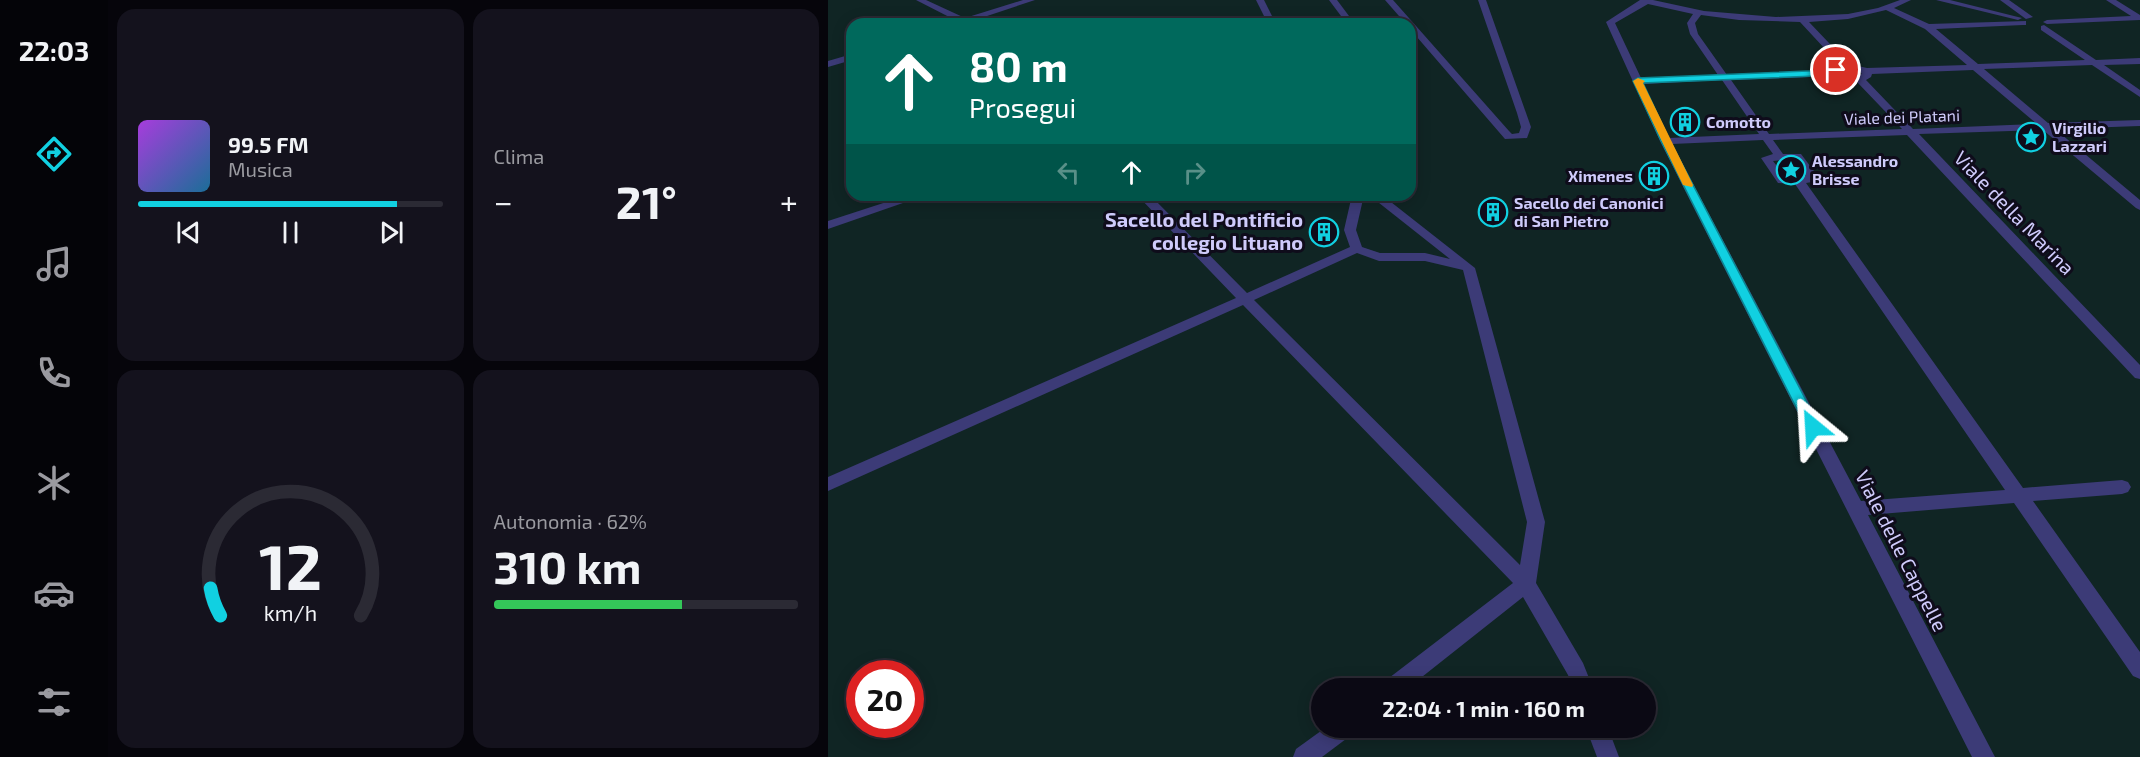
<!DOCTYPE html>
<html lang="it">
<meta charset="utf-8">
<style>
body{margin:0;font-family:"Exo 2",sans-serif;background:#14121d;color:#f1f3f6;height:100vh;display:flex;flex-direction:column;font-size:22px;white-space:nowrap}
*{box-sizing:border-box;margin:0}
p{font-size:20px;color:#9a9aa0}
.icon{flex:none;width:33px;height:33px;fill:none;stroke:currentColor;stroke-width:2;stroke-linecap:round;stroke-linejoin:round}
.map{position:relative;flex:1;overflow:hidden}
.drawer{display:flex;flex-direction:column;gap:9px;padding:9px;background:#06050b;width:720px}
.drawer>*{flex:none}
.banner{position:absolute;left:18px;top:18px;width:570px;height:183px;border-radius:18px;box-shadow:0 3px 15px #0003,0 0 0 2px #2b2a34;background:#00695c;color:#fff;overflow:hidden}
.speed{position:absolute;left:18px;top:660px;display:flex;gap:12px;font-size:30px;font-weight:700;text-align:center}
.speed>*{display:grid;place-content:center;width:78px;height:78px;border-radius:50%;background:#0b0914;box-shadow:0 3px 15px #0003,0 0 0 2px #2b2a34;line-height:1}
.speed .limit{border:9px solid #d22;background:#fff;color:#111}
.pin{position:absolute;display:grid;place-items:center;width:51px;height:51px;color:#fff;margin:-26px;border:3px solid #fff;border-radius:50%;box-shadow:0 2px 6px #0007}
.me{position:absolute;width:66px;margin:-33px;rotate:333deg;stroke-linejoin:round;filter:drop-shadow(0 0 4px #0008)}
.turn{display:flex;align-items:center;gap:21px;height:126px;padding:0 24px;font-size:27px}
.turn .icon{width:78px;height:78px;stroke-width:2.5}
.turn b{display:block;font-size:42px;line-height:51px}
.lanes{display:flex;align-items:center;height:57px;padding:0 24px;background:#0003;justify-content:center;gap:30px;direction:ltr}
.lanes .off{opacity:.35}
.big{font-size:45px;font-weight:700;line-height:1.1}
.drawer .card{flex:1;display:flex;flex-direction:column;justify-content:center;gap:9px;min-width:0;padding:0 21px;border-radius:18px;background:#14121d}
.drawer .dial{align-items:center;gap:0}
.dial svg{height:156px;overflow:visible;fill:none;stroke:#2b2a34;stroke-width:7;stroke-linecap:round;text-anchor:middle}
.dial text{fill:#f1f3f6;stroke:none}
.song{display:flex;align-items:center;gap:18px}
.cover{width:72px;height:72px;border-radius:9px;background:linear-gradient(135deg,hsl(280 70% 55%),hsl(200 70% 35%))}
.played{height:6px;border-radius:3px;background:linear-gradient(90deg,#11d0e1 85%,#2b2a34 85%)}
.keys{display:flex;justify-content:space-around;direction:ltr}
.heat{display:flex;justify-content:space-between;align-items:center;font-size:33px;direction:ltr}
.charge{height:9px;border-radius:4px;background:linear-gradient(90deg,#34c759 62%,#2b2a34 0)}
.drawer .tiles{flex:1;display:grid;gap:9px;grid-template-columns:repeat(2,1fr)}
.trip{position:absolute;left:483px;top:678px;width:345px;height:60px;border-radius:30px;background:#0b0914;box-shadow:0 3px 15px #0003,0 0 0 2px #2b2a34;font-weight:700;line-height:60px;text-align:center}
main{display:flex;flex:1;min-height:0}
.dock{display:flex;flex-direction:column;width:108px;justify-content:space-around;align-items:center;background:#040408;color:#9a9aa0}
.dock .icon{width:42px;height:42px}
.dock .current{color:#11d0e1}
.dock b{font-size:27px;color:#f1f3f6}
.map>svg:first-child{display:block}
.green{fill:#102524;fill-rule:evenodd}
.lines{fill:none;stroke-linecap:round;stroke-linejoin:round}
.service{fill:#3c3b77;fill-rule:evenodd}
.route{fill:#11d0e1;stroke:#0b8792;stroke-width:1.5}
.slow{fill:#f59e0b}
.labels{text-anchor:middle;stroke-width:6;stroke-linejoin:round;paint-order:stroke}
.far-street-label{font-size:16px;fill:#cfcbfb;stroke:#0f0c1b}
.far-poi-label{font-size:16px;font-weight:bold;fill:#cfcbfb;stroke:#0f0c1b;text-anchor:start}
.street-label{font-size:20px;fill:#cfcbfb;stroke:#0f0c1b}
.poi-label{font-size:20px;font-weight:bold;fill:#cfcbfb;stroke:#0f0c1b;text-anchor:end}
</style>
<main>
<nav class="dock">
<b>22:03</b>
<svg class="icon current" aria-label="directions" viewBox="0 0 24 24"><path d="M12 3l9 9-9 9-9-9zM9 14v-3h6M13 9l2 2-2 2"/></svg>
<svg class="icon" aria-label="music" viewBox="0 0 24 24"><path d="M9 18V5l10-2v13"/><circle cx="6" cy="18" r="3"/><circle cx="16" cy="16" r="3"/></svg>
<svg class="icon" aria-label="phone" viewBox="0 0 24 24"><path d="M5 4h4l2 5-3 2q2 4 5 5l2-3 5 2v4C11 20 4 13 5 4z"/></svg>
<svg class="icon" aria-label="climate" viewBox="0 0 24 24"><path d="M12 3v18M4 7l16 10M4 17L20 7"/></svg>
<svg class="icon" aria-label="car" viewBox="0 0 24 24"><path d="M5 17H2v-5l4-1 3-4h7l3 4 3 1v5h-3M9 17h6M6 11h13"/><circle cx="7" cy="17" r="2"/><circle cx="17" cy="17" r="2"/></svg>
<svg class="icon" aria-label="filters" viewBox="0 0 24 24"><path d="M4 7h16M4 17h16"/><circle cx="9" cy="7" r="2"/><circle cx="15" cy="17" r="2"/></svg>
</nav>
<section class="drawer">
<div class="tiles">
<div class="card">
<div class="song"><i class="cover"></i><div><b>99.5 FM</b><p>Musica</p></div></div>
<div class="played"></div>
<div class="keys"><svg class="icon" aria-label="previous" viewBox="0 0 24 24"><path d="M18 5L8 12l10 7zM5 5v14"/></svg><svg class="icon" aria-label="pause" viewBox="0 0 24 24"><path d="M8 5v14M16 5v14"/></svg><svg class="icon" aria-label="next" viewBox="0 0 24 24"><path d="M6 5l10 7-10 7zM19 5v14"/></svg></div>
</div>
<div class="card"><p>Clima</p>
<div class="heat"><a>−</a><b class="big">21°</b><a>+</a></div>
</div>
<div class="card dial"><svg viewBox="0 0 100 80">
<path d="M14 69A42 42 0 1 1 86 69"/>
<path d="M14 69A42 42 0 0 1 9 55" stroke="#11d0e1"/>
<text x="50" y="56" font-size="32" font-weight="700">12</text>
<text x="50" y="72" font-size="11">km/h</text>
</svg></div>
<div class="card"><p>Autonomia · 62%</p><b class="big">310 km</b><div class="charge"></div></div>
</div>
</section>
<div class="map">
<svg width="1312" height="757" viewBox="0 0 1312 757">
<rect width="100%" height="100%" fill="#0f0c1b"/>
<path class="green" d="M 0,0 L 1312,0 L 1312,757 L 0,757 ZM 24,24 L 582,24 L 582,195 L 24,195 ZM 32,674 L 82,674 L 82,724 L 32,724 ZM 494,688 L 818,688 L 818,728 L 494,728 Z"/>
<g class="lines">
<g class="service">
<polygon points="88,0 98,0 137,18 195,0 207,0 144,21 144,24 123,24 129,21"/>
<polygon points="428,0 436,0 448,24 440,24"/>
<polygon points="501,0 509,0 527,24 519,24"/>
<polygon points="557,0 565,0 681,131 684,134 691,133 693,127 689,113 650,0 658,0 703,127 699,138 677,139 582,29 582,24 578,24"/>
<path d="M 812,0 L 825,0 L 876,11 L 948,17 L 1020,14 L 1050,8 L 1072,0 L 1083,0 L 1066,8 L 1101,24 L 1198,21 L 1198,25 L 1195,25 L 1108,29 L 1150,64 L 1257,60 L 1213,30 L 1213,26 L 1216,25 L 1268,60 L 1312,58 L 1312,64 L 1276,65 L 1312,90 L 1312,97 L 1264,65 L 1156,69 L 1220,123 L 1312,120 L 1312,126 L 1227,129 L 1312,200 L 1312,210 L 1308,208 L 1215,130 L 1091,134 L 1312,365 L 1312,379 L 1307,378 L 1079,135 L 945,140 L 955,154 L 973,154 L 992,179 L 990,181 L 978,183 L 1195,488 L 1294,480 L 1300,482 L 1303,487 L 1300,492 L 1294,494 L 1205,501 L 1312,652 L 1312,679 L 1305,676 L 1186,503 L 1040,515 L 1167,757 L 1144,757 L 832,141 L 778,22 ZM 820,4 L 865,14 L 859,23 L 862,34 L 890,75 L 813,78 L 787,23 ZM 1058,10 L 1097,29 L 1139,65 L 1039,68 L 1021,64 L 981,22 L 1020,19 ZM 873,15 L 911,20 L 972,22 L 1011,64 L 1004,70 L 899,75 L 870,34 L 867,23 ZM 1014,69 L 1030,70 L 1034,74 L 1024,76 L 1013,71 ZM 1145,70 L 1209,124 L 1085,129 L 1038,80 L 1043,77 L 1044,74 ZM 1008,76 L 1029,82 L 1074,129 L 941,134 L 903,80 ZM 894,80 L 931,134 L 841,138 L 815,84 ZM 935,140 L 945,154 L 933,158 L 950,183 L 967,184 L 1177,490 L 1033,501 L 844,144 ZM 966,159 L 978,176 L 957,177 L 945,161 Z"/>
<polygon points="1108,0 1122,0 1194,18 1190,20"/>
<polygon points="1172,0 1181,0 1205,17 1198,19"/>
<polygon points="1278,0 1288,0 1312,15 1312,20 1219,24 1215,22 1219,20 1303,16"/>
<polygon points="24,54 24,60 0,67 0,61"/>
<polygon points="80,195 98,195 0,229 0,221"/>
<path d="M 309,195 L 322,195 L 419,293 L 522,247 L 516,230 L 524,195 L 536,195 L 528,230 L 534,247 L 552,253 L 597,253 L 622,259 L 541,195 L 554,195 L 647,268 L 717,522 L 708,583 L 755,663 L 765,688 L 745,688 L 740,675 L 695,597 L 580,688 L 554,688 L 557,681 L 685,583 L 415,305 L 0,491 L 0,477 L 408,298 ZM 529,253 L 551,261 L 597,261 L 635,270 L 699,522 L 692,565 L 426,300 Z"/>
<polygon points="497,728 525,728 522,736 494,757 465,757 468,749"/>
<polygon points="758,728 780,728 791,757 769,757"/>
</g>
</g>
<polygon class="route" points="1008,67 1012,70 1012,75 815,83 842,141 992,427 985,432 978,427 833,141 805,81 810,78 1004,70"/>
<polygon class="slow" points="810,78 817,81 815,83 865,185 864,187 855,185 805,81"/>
<defs>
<g id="building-ring" transform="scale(1.5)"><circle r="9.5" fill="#0f0c1b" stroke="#11d0e1" stroke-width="1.5"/><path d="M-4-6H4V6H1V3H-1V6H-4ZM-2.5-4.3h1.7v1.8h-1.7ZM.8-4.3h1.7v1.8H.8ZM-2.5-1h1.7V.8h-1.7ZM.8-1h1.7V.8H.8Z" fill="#11d0e1"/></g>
<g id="sight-ring" transform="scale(1.5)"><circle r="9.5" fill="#0f0c1b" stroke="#11d0e1" stroke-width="1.5"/><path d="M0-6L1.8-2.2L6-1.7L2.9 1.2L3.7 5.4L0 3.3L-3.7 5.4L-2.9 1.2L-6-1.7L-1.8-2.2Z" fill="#11d0e1"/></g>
</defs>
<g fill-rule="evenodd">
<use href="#building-ring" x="857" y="122"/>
<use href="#sight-ring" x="1203" y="137"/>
<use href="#sight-ring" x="963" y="170"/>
<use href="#building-ring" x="826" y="176"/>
<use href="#building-ring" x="665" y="212"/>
<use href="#building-ring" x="496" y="232"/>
</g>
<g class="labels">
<g class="far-street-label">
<text transform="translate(1074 117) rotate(-2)" y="6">Viale dei Platani</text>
</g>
<g class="far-poi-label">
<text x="878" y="128">Comotto</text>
<text x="1224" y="134">Virgilio<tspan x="1224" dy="18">Lazzari</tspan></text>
<text x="984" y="167">Alessandro<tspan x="984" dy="18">Brisse</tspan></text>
<text x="805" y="182" text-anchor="end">Ximenes</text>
<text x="686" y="209">Sacello dei Canonici<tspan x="686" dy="18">di San Pietro</tspan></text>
</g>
<g class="street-label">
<text transform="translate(1186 213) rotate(46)" y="7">Viale della Marina</text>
<text transform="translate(1073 551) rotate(63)" y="7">Viale delle Cappelle</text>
</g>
<g class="poi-label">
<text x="475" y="227">Sacello del Pontificio<tspan x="475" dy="23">collegio Lituano</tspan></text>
</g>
</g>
</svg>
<div class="speed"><div class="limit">20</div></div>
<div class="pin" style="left:1008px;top:70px;background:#d93025"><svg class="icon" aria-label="arrive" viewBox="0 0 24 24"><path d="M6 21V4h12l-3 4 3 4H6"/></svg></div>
<svg class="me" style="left:985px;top:427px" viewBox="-20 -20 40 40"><path d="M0-17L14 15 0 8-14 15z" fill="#11d0e1" stroke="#fff" stroke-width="4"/></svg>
<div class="trip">22:04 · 1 min · 160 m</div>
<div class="banner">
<div class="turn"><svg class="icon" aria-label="ahead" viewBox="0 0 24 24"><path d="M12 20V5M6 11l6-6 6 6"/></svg><div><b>80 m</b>Prosegui</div></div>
<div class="lanes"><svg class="icon off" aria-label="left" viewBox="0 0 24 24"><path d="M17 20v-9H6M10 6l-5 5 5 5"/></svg><svg class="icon" aria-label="ahead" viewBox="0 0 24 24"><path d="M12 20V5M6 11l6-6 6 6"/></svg><svg class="icon off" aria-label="right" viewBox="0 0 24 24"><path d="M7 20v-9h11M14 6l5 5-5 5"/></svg></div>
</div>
</div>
</main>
